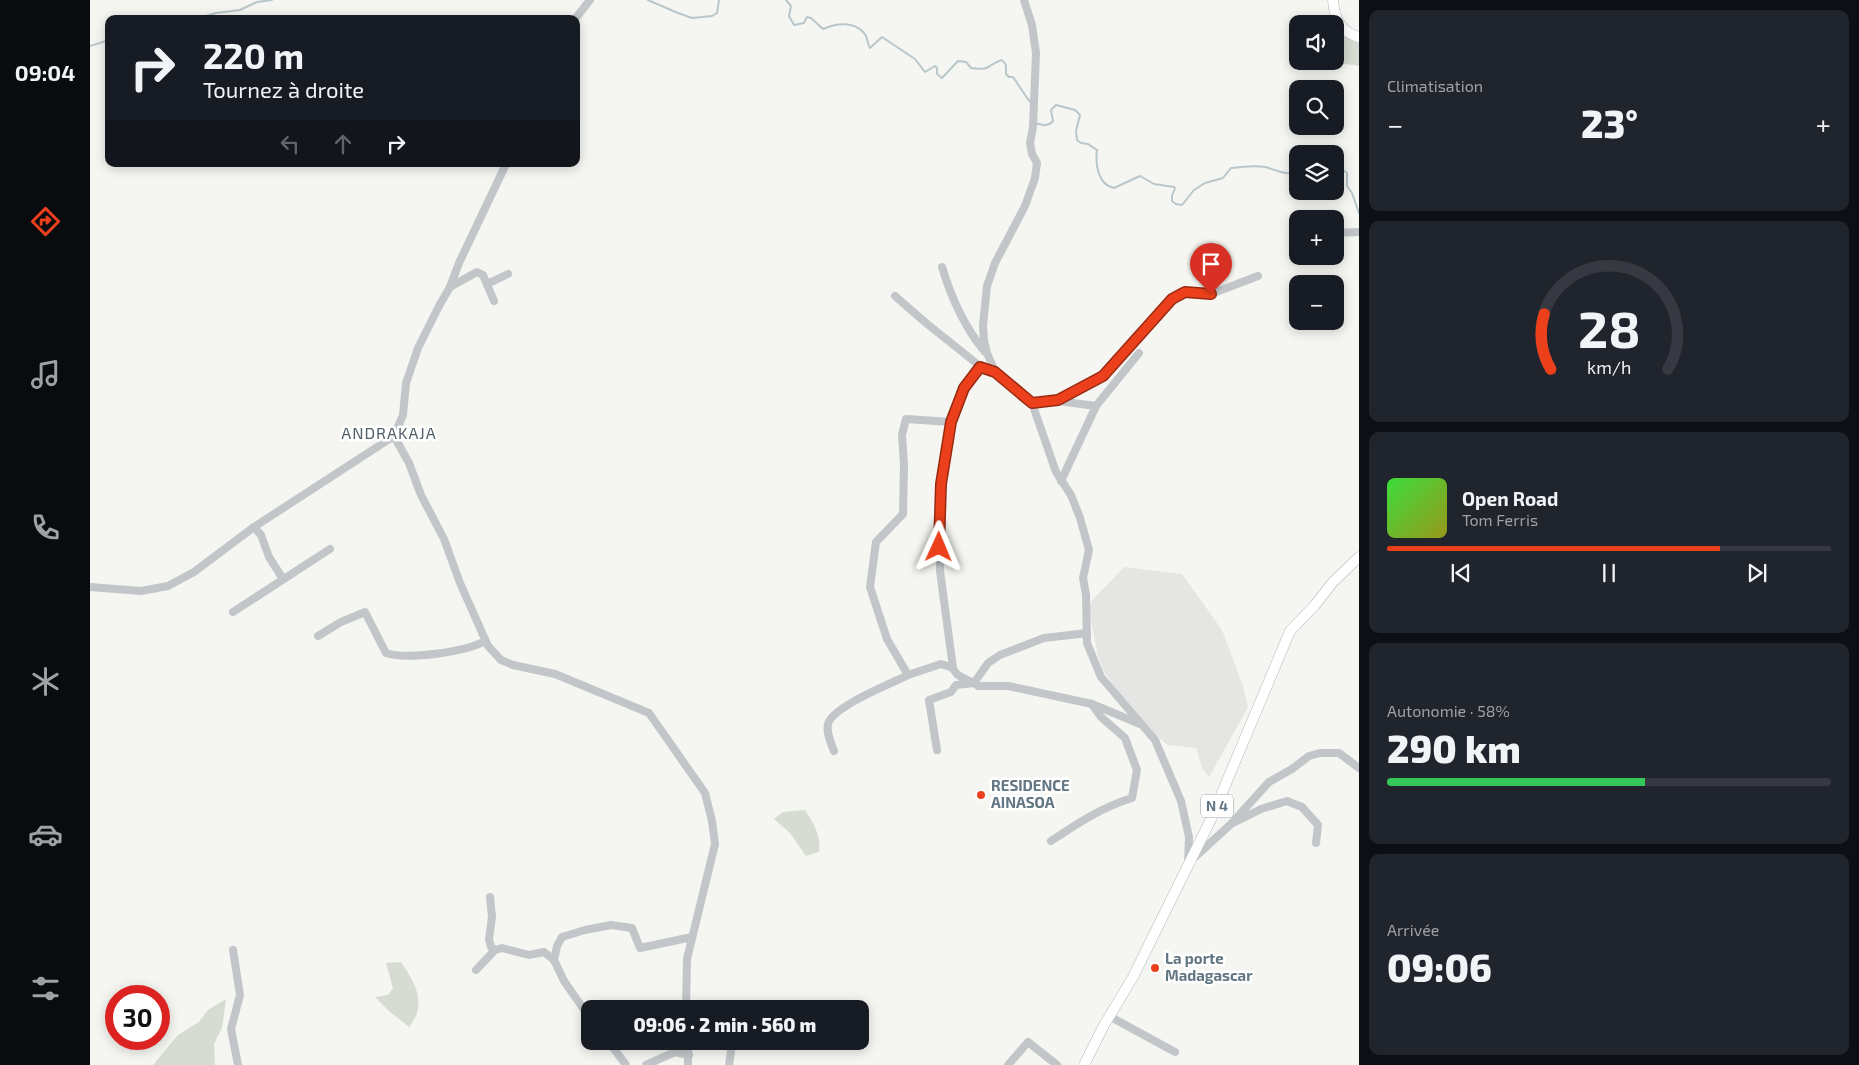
<!DOCTYPE html>
<html lang="fr">
<meta charset="utf-8">
<style>
body{margin:0;font-family:"Exo 2",sans-serif;background:#20242c;color:#f1f3f6;height:100vh;display:flex;flex-direction:column;font-size:19px;white-space:nowrap}
*{box-sizing:border-box;margin:0}
p{font-size:16px;color:#9ea1a6}
.icon{flex:none;width:28px;height:28px;fill:none;stroke:currentColor;stroke-width:2;stroke-linecap:round;stroke-linejoin:round}
.map{position:relative;flex:1;overflow:hidden}
.drawer{display:flex;flex-direction:column;gap:10px;padding:10px;background:#0d0f14;width:500px}
.drawer>*{flex:none}
.top-card{position:absolute;left:15px;top:15px;width:475px;height:152px;border-radius:10px;box-shadow:0 2px 12px #0003;background:#171b24;color:#f1f3f6;overflow:hidden}
.tools{position:absolute;left:1199px;top:15px;display:grid;gap:10px}
.tools a{display:grid;place-items:center;width:55px;height:55px;border-radius:10px;background:#171b24;box-shadow:0 2px 12px #0003;font-size:25px}
.speed{position:absolute;left:15px;top:985px;display:flex;gap:10px;font-size:25px;font-weight:700;text-align:center}
.speed>*{display:grid;place-content:center;width:65px;height:65px;border-radius:50%;background:#171b24;box-shadow:0 2px 12px #0003;line-height:1}
.speed .limit{border:8px solid #d22;background:#fff;color:#111}
.pin{position:absolute;display:grid;place-items:center;width:42px;height:42px;color:#fff;margin:-51px -21px;border-radius:50% 50% 50% 0;rotate:-45deg;box-shadow:0 0 5px #0007}
.pin .icon{rotate:45deg}
.me{position:absolute;width:55px;margin:-28px;rotate:1deg;stroke-linejoin:round;filter:drop-shadow(0 0 4px #0008)}
.turn{display:flex;align-items:center;gap:18px;height:105px;padding:0 15px;font-size:22px}
.turn .icon{width:65px;height:65px;stroke-width:2.5}
.turn b{display:block;font-size:35px;line-height:42px}
.lanes{display:flex;align-items:center;height:48px;padding:0 15px;background:#0003;justify-content:center;gap:25px;direction:ltr}
.lanes .off{opacity:.35}
.big{font-size:38px;font-weight:800;line-height:1.1}
.drawer .card{flex:1;display:flex;flex-direction:column;justify-content:center;gap:8px;min-width:0;padding:0 18px;border-radius:10px;background:#20242c}
.drawer .dial{align-items:center;gap:0}
.dial svg{height:130px;overflow:visible;fill:none;stroke:#363941;stroke-width:7;stroke-linecap:round;text-anchor:middle}
.dial text{fill:#f1f3f6;stroke:none}
.song{display:flex;align-items:center;gap:15px}
.cover{width:60px;height:60px;border-radius:8px;background:linear-gradient(135deg,hsl(120 70% 55%),hsl(60 70% 35%))}
.played{height:5px;border-radius:2px;background:linear-gradient(90deg,#eb401b 75%,#363941 75%)}
.keys{display:flex;justify-content:space-around;direction:ltr}
.heat{display:flex;justify-content:space-between;align-items:center;font-size:28px;direction:ltr}
.charge{height:8px;border-radius:4px;background:linear-gradient(90deg,#34c759 58%,#363941 0)}
.trip{position:absolute;left:491px;top:1000px;width:288px;height:50px;border-radius:10px;background:#171b24;box-shadow:0 2px 12px #0003;font-weight:800;line-height:50px;text-align:center}
main{display:flex;flex:1;min-height:0}
.menu{display:flex;flex-direction:column;width:90px;justify-content:space-around;align-items:center;background:#090b0e;color:#9ea1a6}
.menu .icon{width:35px;height:35px}
.menu .active{color:#eb401b}
.menu b{font-size:22px;color:#f1f3f6}
.map>svg:first-child{display:block}
.built{fill:#e5e6e4}
.green{fill:#d6dcd1}
.lines{fill:none;stroke-linecap:round;stroke-linejoin:round}
.stream{stroke:#b9c7ca;stroke-width:2}
.major-casing{stroke:#b3b8bb;stroke-width:11}
.minor{stroke:#c2c6c9;stroke-width:8}
.major{stroke:#fff;stroke-width:10}
.route-casing{stroke:#992a12;stroke-width:12}
.route{stroke:#eb401b;stroke-width:9}
.poi-dot{fill:#eb401b;stroke:#fff;stroke-width:2}
.labels{text-anchor:middle;stroke-width:5;stroke-linejoin:round;paint-order:stroke}
.shield{fill:#fff;stroke:#919fa8;stroke-width:1}
.shield-label{font-size:14px;font-weight:bold;fill:#627683}
.poi-label{font-size:15px;font-weight:bold;fill:#627683;stroke:#fff;text-anchor:start}
.neighbourhood-label{font-size:16px;letter-spacing:1px;fill:#515f68;stroke:#fff}
</style>
<main>
<nav class="menu">
<b>09:04</b>
<svg class="icon active" aria-label="directions" viewBox="0 0 24 24"><path d="M12 3l9 9-9 9-9-9zM9 14v-3h6M13 9l2 2-2 2"/></svg>
<svg class="icon" aria-label="music" viewBox="0 0 24 24"><path d="M9 18V5l10-2v13"/><circle cx="6" cy="18" r="3"/><circle cx="16" cy="16" r="3"/></svg>
<svg class="icon" aria-label="phone" viewBox="0 0 24 24"><path d="M5 4h4l2 5-3 2q2 4 5 5l2-3 5 2v4C11 20 4 13 5 4z"/></svg>
<svg class="icon" aria-label="climate" viewBox="0 0 24 24"><path d="M12 3v18M4 7l16 10M4 17L20 7"/></svg>
<svg class="icon" aria-label="car" viewBox="0 0 24 24"><path d="M5 17H2v-5l4-1 3-4h7l3 4 3 1v5h-3M9 17h6M6 11h13"/><circle cx="7" cy="17" r="2"/><circle cx="17" cy="17" r="2"/></svg>
<svg class="icon" aria-label="filters" viewBox="0 0 24 24"><path d="M4 7h16M4 17h16"/><circle cx="9" cy="7" r="2"/><circle cx="15" cy="17" r="2"/></svg>
</nav>
<div class="map">
<svg width="1269" height="1065" viewBox="0 0 1269 1065">
<rect width="100%" height="100%" fill="#f5f5f1"/>
<polygon class="built" points="1034,567 1092,574 1132,630 1153,686 1158,707 1119,777 1112,768 1106,748 1078,745 1064,734 1026,689 1013,670 1008,656 998,605"/>
<g class="green">
<polygon points="1227,15 1246,17 1269,40 1269,66 1236,61 1245,61 1245,24 1212,24 1212,18"/>
<path d="M 715,810 C 723,822 732,837 729,852 L 716,856 L 700,833 L 684,819 L 693,812 Z"/>
<path d="M 311,962 C 325,983 338,1004 319,1027 L 299,1011 L 285,997 L 298,995 L 303,988 L 296,963 Z"/>
<polygon points="136,999 132,1028 124,1044 125,1065 63,1065 88,1035 109,1022 118,1010"/>
</g>
<g class="lines">
<g class="stream">
<polyline points="558,0 588,13 602,18 622,16 627,13 629,0"/>
<path d="M 696,0 L 701,6 L 699,16 L 704,25 L 714,23 L 717,17 L 721,18 L 733,29 C 746,23 764,21 774,33 C 778,37 777,43 780,48 L 792,37 L 825,59 L 835,72 L 845,66 L 847,68 L 847,74 L 852,78 L 868,61 L 876,62 L 881,68 C 903,71 895,65 912,60 L 916,65 L 916,74 L 919,77 L 923,77 L 940,102"/>
<polyline points="106,19 126,13 150,10 167,2 182,0"/>
<polyline points="0,46 19,40"/>
<path d="M 945,123 C 952,125 958,127 963,121 L 961,110 L 966,105 L 985,110 L 990,115 L 986,131 L 987,140 L 991,143 L 998,144 L 1007,150 C 1005,164 1008,185 1024,188 L 1050,176 L 1064,184 L 1084,187 L 1085,188 L 1082,196 L 1082,201 L 1086,204 L 1092,205 L 1104,190 L 1115,183 L 1133,178 L 1141,168 C 1153,167 1163,165 1175,167 C 1184,169 1193,175 1203,173 L 1208,178"/>
<polyline points="1245,174 1253,170 1257,173 1257,186 1262,193 1269,213"/>
</g>
<g class="major-casing">
<g id="major">
<path d="M 1243,0 C 1244,17 1251,33 1269,37"/>
<polyline points="994,1065 1013,1027 1043,977 1121,819 1200,631 1225,605 1243,582 1269,557"/>
</g>
</g>
<g class="minor">
<polyline points="934,0 942,25 946,53 943,127 940,143 942,154 947,163 945,178 935,206 905,263 897,286 893,325 894,341 897,353 905,371 942,403 966,472 981,495 990,518 999,550 993,578 996,595 997,643 1011,677 1065,740 1091,801 1099,837 1098,864"/>
<polyline points="485,19 500,0"/>
<polyline points="416,164 369,263 360,287 349,306 328,348 316,383 313,415 304,436 319,463 331,495 354,539 370,583 398,646 411,660 423,665 465,674 559,713 615,793 622,821 625,844 597,959 596,1009"/>
<polyline points="1245,233 1269,232"/>
<polyline points="1215,259 1218,256"/>
<path d="M 852,267 C 861,297 875,328 895,352"/>
<polyline points="397,284 418,274"/>
<polyline points="360,287 387,272 393,275 404,301"/>
<polyline points="805,296 836,323 891,367 905,371"/>
<polyline points="968,401 1006,406"/>
<polyline points="942,403 968,400 1013,376 1082,299 1095,292 1121,294 1168,276"/>
<polyline points="861,422 816,419 812,435 814,465 813,514 786,542 780,587 797,639 818,675 851,664 863,668 850,571 851,484 861,422 874,388 891,367"/>
<polyline points="971,481 1006,406 1049,353"/>
<polyline points="164,527 171,535 179,557 193,579"/>
<polyline points="0,587 51,591 78,586 104,572 164,527 304,436"/>
<polyline points="143,612 240,549"/>
<path d="M 228,636 L 251,622 L 275,612 L 296,653 C 318,660 375,652 395,641"/>
<path d="M 863,668 C 867,679 880,679 888,686 L 918,686 L 1002,704 L 1050,724"/>
<polyline points="847,750 839,700 861,692 866,685 884,683 898,663 910,655 954,638 997,633"/>
<path d="M 744,751 C 741,743 736,733 738,724 C 743,706 801,684 818,675"/>
<polyline points="1145,822 1171,809 1197,801 1212,807 1228,825 1226,843"/>
<path d="M 961,841 C 988,823 1010,808 1042,798 L 1047,770 L 1035,738 L 1011,717 L 1002,704"/>
<polyline points="1105,857 1141,824 1179,782 1202,769 1219,756 1230,753 1249,753 1269,768"/>
<polyline points="400,897 402,917 399,939 401,947 405,950"/>
<polyline points="143,950 150,995 141,1029 148,1065"/>
<polyline points="464,960 467,946 472,937 495,930 521,925 542,928 550,948 602,937"/>
<polyline points="386,970 405,950 412,948 439,955 454,952 464,960 474,981 500,1018"/>
<polyline points="1019,1016 1085,1052"/>
<polyline points="518,1041 536,1065"/>
<polyline points="556,1065 585,1052 599,1055"/>
<polyline points="598,1065 598,1041"/>
<polyline points="639,1065 641,1052 640,1041"/>
<polyline points="918,1065 938,1042 967,1065"/>
</g>
<use href="#major" class="major"/>
</g>
<g class="lines">
<g class="route-casing">
<polyline id="route" points="849,547 851,484 861,422 874,388 890,367 905,372 942,403 968,400 1013,376 1082,299 1095,292 1121,294"/>
</g>
<use href="#route" class="route"/>
</g>
<g class="poi-dot">
<circle cx="891" cy="795" r="5"/>
<circle cx="1065" cy="968" r="5"/>
</g>
<g class="labels">
<rect class="shield" x="1111" y="794.5" width="32" height="23" rx="4"/>
<g class="shield-label">
<text x="1127" y="811">N 4</text>
</g>
<g class="poi-label">
<text x="901" y="791">RESIDENCE<tspan x="901" dy="17">AINASOA</tspan></text>
<text x="1075" y="964">La porte<tspan x="1075" dy="17">Madagascar</tspan></text>
</g>
<g class="neighbourhood-label">
<text x="299" y="439">ANDRAKAJA</text>
</g>
</g>
</svg>
<div class="tools">
<a><svg class="icon" aria-label="sound" viewBox="0 0 24 24"><path d="M4 9h4l5-4v14l-5-4H4zM17 9q2 3 0 6"/></svg></a>
<a><svg class="icon" aria-label="search" viewBox="0 0 24 24"><circle cx="10" cy="10" r="6"/><path d="M15 15l6 6"/></svg></a>
<a><svg class="icon" aria-label="layers" viewBox="0 0 24 24"><path d="M12 4l9 5-9 5-9-5zM3 14l9 5 9-5"/></svg></a>
<a>+</a>
<a>−</a>
</div>
<div class="speed"><div class="limit">30</div></div>
<div class="pin" style="left:1121px;top:294px;background:#d93025"><svg class="icon" aria-label="arrive" viewBox="0 0 24 24"><path d="M6 21V4h12l-3 4 3 4H6"/></svg></div>
<svg class="me" style="left:849px;top:547px" viewBox="-20 -20 40 40"><path d="M0-17L14 15 0 8-14 15z" fill="#eb401b" stroke="#fff" stroke-width="4"/></svg>
<div class="trip">09:06 · 2 min · 560 m</div>
<div class="top-card">
<div class="turn"><svg class="icon" aria-label="right" viewBox="0 0 24 24"><path d="M7 20v-9h11M14 6l5 5-5 5"/></svg><div><b>220 m</b>Tournez à droite</div></div>
<div class="lanes"><svg class="icon off" aria-label="left" viewBox="0 0 24 24"><path d="M17 20v-9H6M10 6l-5 5 5 5"/></svg><svg class="icon off" aria-label="ahead" viewBox="0 0 24 24"><path d="M12 20V5M6 11l6-6 6 6"/></svg><svg class="icon" aria-label="right" viewBox="0 0 24 24"><path d="M7 20v-9h11M14 6l5 5-5 5"/></svg></div>
</div>
</div>
<section class="drawer">
<div class="card"><p>Climatisation</p>
<div class="heat"><a>−</a><b class="big">23°</b><a>+</a></div>
</div>
<div class="card dial"><svg viewBox="0 0 100 80">
<path d="M14 69A42 42 0 1 1 86 69"/>
<path d="M14 69A42 42 0 0 1 10 35" stroke="#eb401b"/>
<text x="50" y="56" font-size="32" font-weight="700">28</text>
<text x="50" y="72" font-size="11">km/h</text>
</svg></div>
<div class="card">
<div class="song"><i class="cover"></i><div><b>Open Road</b><p>Tom Ferris</p></div></div>
<div class="played"></div>
<div class="keys"><svg class="icon" aria-label="previous" viewBox="0 0 24 24"><path d="M18 5L8 12l10 7zM5 5v14"/></svg><svg class="icon" aria-label="pause" viewBox="0 0 24 24"><path d="M8 5v14M16 5v14"/></svg><svg class="icon" aria-label="next" viewBox="0 0 24 24"><path d="M6 5l10 7-10 7zM19 5v14"/></svg></div>
</div>
<div class="card"><p>Autonomie · 58%</p><b class="big">290 km</b><div class="charge"></div></div>
<div class="card"><p>Arrivée</p><b class="big">09:06</b></div>
</section>
</main>
